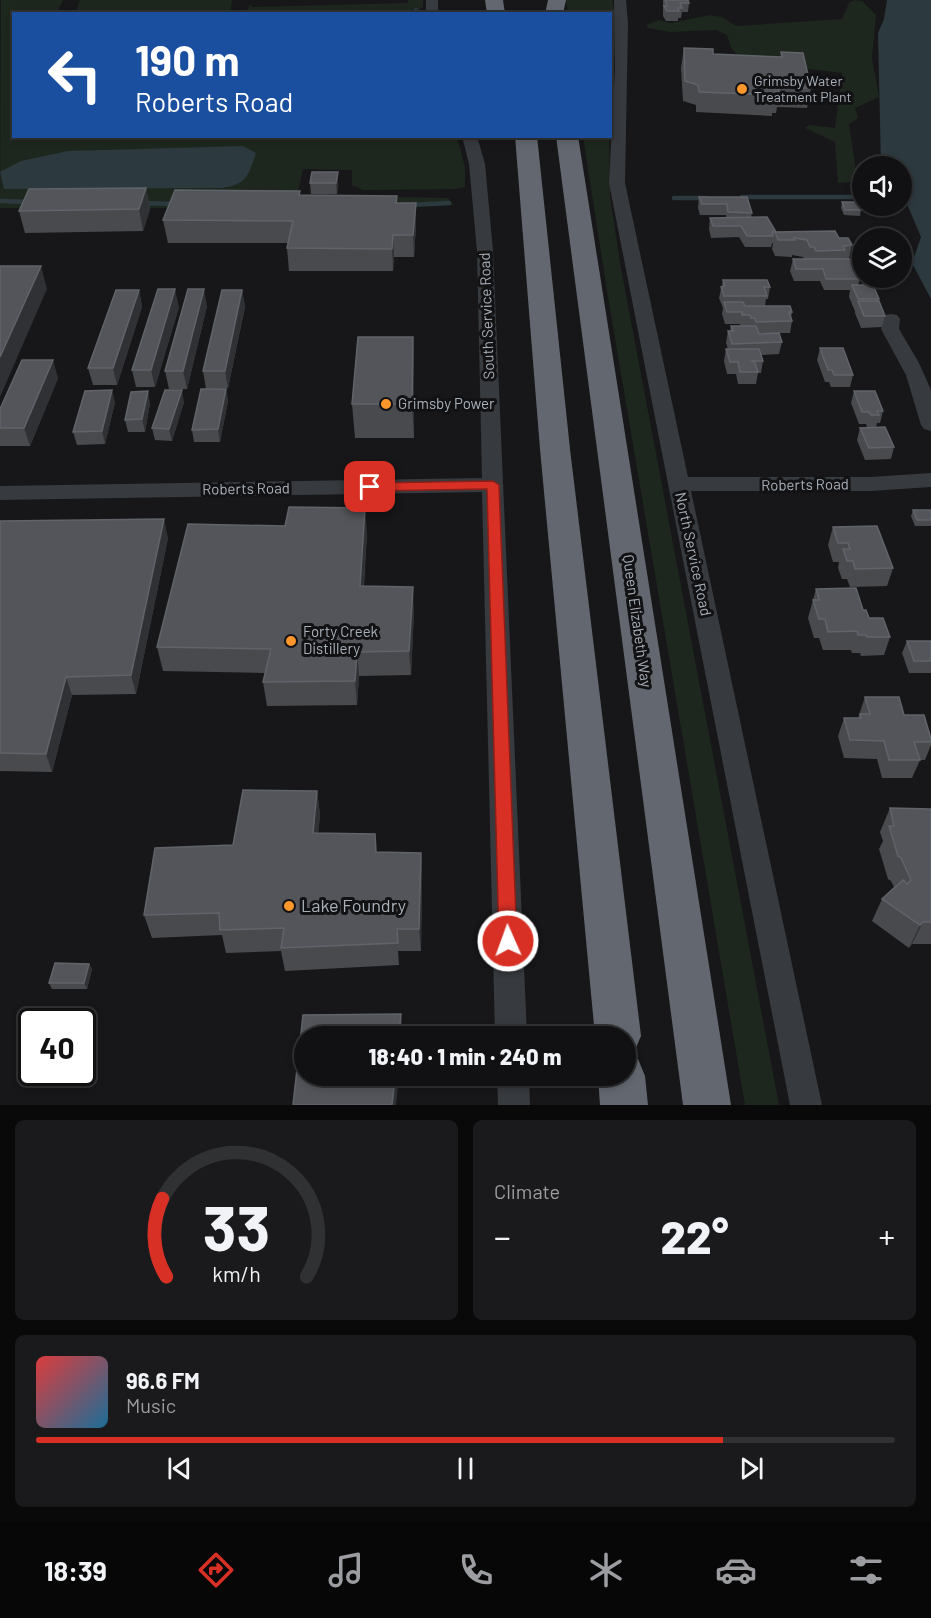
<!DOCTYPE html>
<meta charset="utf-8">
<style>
body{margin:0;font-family:Barlow,sans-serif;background:#1a1a1c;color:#f1f3f6;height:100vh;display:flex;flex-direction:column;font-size:22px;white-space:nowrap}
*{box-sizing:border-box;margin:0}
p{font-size:20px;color:#9c9da0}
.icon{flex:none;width:33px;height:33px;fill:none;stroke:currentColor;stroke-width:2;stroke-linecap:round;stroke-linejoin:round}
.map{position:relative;height:1105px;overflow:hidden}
.details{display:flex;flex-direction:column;gap:15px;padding:15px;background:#09090a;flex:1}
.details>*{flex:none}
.top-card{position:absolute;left:12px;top:12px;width:600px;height:126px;border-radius:0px;box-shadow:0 3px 9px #0003,0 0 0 2px #303133;background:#1a4fa0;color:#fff;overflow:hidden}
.tools{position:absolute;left:852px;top:156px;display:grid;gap:12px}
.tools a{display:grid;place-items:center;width:60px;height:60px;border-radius:50%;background:#111113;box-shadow:0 3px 9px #0003,0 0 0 2px #303133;font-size:30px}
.speed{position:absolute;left:18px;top:1008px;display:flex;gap:12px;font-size:30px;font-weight:700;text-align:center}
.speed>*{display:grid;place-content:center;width:78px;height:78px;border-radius:50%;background:#111113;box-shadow:0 3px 9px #0003,0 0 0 2px #303133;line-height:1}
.speed .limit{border:3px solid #111;border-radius:9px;background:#fff;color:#111}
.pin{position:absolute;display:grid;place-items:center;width:51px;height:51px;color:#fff;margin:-26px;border-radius:12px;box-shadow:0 3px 9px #0006}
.me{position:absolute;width:66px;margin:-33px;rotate:358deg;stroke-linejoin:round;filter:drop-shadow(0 0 4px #0008)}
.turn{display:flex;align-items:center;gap:21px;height:126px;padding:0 24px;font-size:27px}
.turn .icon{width:78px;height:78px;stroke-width:2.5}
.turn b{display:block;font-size:42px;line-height:51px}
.big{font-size:45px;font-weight:800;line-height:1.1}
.details .card{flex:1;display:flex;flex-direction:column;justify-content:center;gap:9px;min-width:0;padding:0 21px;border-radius:9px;background:#1a1a1c}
.details .dial{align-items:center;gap:0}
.dial svg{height:156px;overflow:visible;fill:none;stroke:#303133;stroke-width:7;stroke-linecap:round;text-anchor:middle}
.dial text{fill:#f1f3f6;stroke:none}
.song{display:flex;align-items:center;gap:18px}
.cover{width:72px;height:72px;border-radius:9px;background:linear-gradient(135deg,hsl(0 70% 55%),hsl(200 70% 35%))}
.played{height:6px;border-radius:3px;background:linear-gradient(90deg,#d93025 80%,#303133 80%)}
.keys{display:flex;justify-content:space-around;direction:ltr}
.heat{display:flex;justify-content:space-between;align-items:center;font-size:33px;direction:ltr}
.details .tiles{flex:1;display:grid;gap:15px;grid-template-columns:1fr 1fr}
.card:last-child{grid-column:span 2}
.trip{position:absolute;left:294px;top:1026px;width:342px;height:60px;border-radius:30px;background:#111113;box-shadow:0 3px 9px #0003,0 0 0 2px #303133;font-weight:800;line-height:60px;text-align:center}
.tab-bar{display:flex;height:96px;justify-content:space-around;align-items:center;background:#070708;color:#9c9da0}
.tab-bar .icon{width:42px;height:42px}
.tab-bar .selected{color:#d93025}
.tab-bar b{font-size:27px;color:#f1f3f6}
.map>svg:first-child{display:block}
.green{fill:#1e271e}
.water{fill:#2c393e}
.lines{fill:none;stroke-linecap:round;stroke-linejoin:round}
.stream-far1{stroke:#2c393e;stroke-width:3}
.stream{stroke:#2c393e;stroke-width:4.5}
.minor{fill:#373a3e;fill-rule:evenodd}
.highway{fill:#636870;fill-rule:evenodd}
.wall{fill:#484a4e}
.shaded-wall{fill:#303134}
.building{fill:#53555a;stroke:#606369;stroke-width:1.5}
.route{fill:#d93025;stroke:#8d1f18;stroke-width:1.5}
.poi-dot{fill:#fd962b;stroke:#121214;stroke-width:2}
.labels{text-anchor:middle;stroke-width:6;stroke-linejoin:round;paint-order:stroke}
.far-poi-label{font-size:14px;fill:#a8b0ba;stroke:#121214;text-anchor:start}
.street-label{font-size:15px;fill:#a8b0ba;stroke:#121214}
.poi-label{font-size:15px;fill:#a8b0ba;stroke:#121214;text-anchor:start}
.near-poi-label{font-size:18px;fill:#a8b0ba;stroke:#121214;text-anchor:start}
</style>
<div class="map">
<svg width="931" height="1105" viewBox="0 0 931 1105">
<rect width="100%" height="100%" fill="#171719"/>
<g class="green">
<path d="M 1,0 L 63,0 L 57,13 L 14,14 L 14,136 L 457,137 L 465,167 L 465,187 L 456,189 L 363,190 L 352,185 L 352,170 L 303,169 L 297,197 C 347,199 397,196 448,198 L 454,205 L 320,211 L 160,208 L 0,208 Z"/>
<polygon points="80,0 232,0 230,13 75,13"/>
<polygon points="408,0 423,0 423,7 415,14 246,13 250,4 252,7 408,3"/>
<polygon points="566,0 612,0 617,24 611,98 610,14 568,13"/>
<polygon points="854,0 862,1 876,15 872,58 879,97 855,108 858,118 849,124 857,178 855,182 838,183 835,142 805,128 809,125 835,128 842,73 744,61 732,49 727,35 716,30 671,32 648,28 646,25 659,20 671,23 709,15 722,17 736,26 842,19 849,3"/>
<polygon points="583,137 609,137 610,196 620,263 779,1105 745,1105 608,297"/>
</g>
<g class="water">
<polygon points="887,0 931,0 931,299 912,263 921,237 907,204 902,202 902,166 881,166 878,33 884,19"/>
<path d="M 243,146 L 256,153 C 248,176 248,183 223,188 L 4,189 L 0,172 L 21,161 L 68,151 Z"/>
</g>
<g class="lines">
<polyline class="stream-far1" points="412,14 416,9"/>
<g class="stream">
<polyline points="742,197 862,197"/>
<polyline points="674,198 706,198"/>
<polyline points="0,201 28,202"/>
<polyline points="143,203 175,204"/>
<polyline points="410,205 449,203"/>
</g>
<g class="minor">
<rect x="426" y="0" width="12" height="14"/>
<polygon points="614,0 626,0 628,23 625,183 688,477 871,477 931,473 931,487 871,491 691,491 822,1105 790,1105 609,183 615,69"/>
<polygon points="462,136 477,136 485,164 493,251 527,1036 495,1036 482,492 0,500 0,486 482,478 477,251 469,164"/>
<polygon points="891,314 897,315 900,319 899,329 919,363 931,390 931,431 924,429 921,425 906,375 881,329 885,315"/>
<polygon points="497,1076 529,1076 530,1105 498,1105"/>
</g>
<g class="highway">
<polygon points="485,0 503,0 505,14 487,14"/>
<polygon points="548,0 566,0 563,14 545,14"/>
<polygon points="515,136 537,136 570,449 641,1036 634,1052 627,1055 638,1059 645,1076 648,1105 600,1105 598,1076 626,1076 626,1036 595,1036 540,449"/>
<polygon points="556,136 578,136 731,1105 683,1105"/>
</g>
</g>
<g class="wall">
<polygon points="663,0 688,0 689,3 688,12 682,12 681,18 678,18 678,21 666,21 663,16"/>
<polygon points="684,48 713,54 781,57 781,52 811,88 807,108 777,107 776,113 772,113 772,116 696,112 696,105 683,101 681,68"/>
<polygon points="338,172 338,183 337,194 311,194 310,183"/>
<polygon points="146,188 150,209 143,231 25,233 19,211"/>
<polygon points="301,195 397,196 397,203 416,225 414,257 394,257 393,271 289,271 287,248 288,243 168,243 163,220"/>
<polygon points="699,197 747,197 752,213 751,218 775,232 839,238 852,245 849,259 860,279 858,285 879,299 878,301 885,316 882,327 861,328 855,313 855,311 849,297 850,290 824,290 820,281 794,281 790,271 793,259 804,259 803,257 792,255 792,257 775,256 772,249 773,243 772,243 771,247 745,247 739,237 711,238 709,229 710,218 726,218 726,215 700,215 698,208"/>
<polygon points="842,202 861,210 860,216 844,215 841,208"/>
<polygon points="723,280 770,287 768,299 766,299 765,306 792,312 791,318 792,321 790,333 759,333 782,342 779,354 761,355 763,361 761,373 758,373 756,384 738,384 736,374 727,374 724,361 726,349 728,349 726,343 728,331 730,331 731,326 740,326 740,324 725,324 722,314 723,308 719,298"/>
<polygon points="139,290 142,307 117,385 93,385 88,368"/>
<polygon points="242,290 245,307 228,388 206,389 203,371"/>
<polygon points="207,306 187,389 169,389 165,371"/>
<polygon points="179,307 155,387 136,387 132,370"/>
<polygon points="413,337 414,370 414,438 355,438 352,404"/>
<polygon points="820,348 853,375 850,387 831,387 829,382 825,382 817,360"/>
<polygon points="58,378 30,446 0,446 0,409"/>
<polygon points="226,389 228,401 220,442 194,442 192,430"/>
<polygon points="854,391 883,411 880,423 877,423 876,427 894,447 891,459 865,460 857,440 860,428 867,427 866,424 859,424 851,403"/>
<polygon points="115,402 105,444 77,445 73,432"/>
<polygon points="184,402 172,441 155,440 152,428"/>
<polygon points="150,403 145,432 128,432 125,420"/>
<polygon points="913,510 931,510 931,526 915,526 911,516"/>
<polygon points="0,521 168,538 136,694 72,695 52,772 0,771"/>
<polygon points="833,527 893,568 887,586 850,587 847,579 842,579 838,568 839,562 833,562 828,545"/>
<polygon points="367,532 364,586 414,611 411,675 359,676 357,705 267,706 263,682 265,673 163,671 157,647"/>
<polygon points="816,589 863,610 869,618 890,637 884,655 861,656 860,653 852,653 851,650 823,650 819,638 814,638 808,618"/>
<polygon points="907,641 931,641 931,673 909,673 902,653"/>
<polygon points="865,697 904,715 931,739 931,745 925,760 920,760 912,778 882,778 877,759 844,758 838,736 844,718 858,718"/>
<polygon points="317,791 320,815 318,833 377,852 421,853 422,876 421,951 398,951 399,965 285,971 281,951 226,953 222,935 152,938 144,915 233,845"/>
<polygon points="890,808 931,809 931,944 912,944 909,948 872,921 882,899 894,887 891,881 888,879 879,849 883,841 880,832"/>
<polygon points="89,964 92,969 87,989 52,989 49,983"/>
</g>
<g class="shaded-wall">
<polygon points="338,172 338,183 337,194 336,183"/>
<polygon points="146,188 150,209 143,231 139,209"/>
<polygon points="416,203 416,225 414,257 413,235"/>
<polygon points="393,235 394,257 393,271 392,249"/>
<polygon points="41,266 47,289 0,397 0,357"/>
<polygon points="175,289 179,307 155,387 151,370"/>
<polygon points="204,289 207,306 187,389 183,371"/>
<polygon points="139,290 142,307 117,385 113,368"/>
<polygon points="242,290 245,307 228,388 225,371"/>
<polygon points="413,337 414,370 414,438 412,404"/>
<polygon points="53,360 58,378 30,446 24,428"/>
<polygon points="226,389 228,401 220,442 218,429"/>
<polygon points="112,390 115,402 105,444 102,431"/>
<polygon points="182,390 184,402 172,441 169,429"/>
<polygon points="148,391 150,403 145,432 142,419"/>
<polygon points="365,508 367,532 362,610 360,586"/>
<polygon points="164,519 168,538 136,694 131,675"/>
<polygon points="413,587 414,611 411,675 409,651"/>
<polygon points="357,652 359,676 357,705 355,681"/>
<polygon points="66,677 72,695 52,772 46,754"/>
<polygon points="317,791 320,815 316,856 313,833"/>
<polygon points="421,853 422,876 421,951 419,929"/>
<polygon points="923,922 912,944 909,948 920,925"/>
<polygon points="89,964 92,969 87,989 84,983"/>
<polygon points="401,1014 403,1036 399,1036"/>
<polygon points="395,1076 399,1076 396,1105 392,1105"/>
</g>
<g class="building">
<polygon points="665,0 688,0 689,3 680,3 682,8 678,8 679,11 667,11 664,6 667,6"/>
<polygon points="684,48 713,49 713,54 782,57 781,52 803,53 811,88 778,87 779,92 775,92 775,95 699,92 698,85 685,81"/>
<polygon points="312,172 338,172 336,183 310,183"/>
<polygon points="146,188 139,209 19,211 29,189"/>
<polygon points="175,190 300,191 299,195 397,196 396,203 416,203 413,235 393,235 392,249 287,248 293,221 163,220"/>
<polygon points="699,197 747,197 752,213 728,212 727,204 702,204"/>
<polygon points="842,202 858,202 861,210 845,210"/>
<polygon points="767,217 776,232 772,232 773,236 747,236 741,226 713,226 710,218"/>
<polygon points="835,231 839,238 848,238 852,245 843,246 845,250 816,251 814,247 810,247 807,240 794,238 795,240 778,240 775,232"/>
<polygon points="793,259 851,259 860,279 826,279 823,269 796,269"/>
<polygon points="0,266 41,266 0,357"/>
<polygon points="723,280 767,280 770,287 764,287 767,296 724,296 721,287 725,286"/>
<polygon points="852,285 873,285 879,299 858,299"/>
<polygon points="158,289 175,289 151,370 132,370"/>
<polygon points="188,289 204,289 183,371 165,371"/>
<polygon points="116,290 139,290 113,368 88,368"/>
<polygon points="222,290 242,290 225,371 203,371"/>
<polygon points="858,301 879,301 885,316 864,316"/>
<polygon points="724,302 743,302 745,306 790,306 792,312 789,312 792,321 756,322 755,318 751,318 750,315 742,315 742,312 727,312"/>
<polygon points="731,326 756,326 759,334 779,333 782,342 732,344 728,331 733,331"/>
<polygon points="358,337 413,337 412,404 352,404"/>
<polygon points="820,348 843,348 853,375 834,375 832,370 828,370"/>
<polygon points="726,349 759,349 763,361 752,361 755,363 758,372 740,372 738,362 730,362"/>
<polygon points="22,360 53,360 24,428 0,428 0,409"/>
<polygon points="201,389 226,389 218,429 192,430"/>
<polygon points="112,390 102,431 73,432 85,391"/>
<polygon points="165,390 182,390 169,429 152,428"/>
<polygon points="148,391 142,419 125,420 131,392"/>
<polygon points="854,391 875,391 883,411 877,411 879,415 871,415 869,412 862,412"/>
<polygon points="885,427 894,447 869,448 860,428"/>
<polygon points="289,507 365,508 360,586 413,587 409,651 357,652 355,681 263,682 271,649 157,647 188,524 285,526"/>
<polygon points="913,510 931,510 931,520 917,520"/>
<polygon points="164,519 131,675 66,677 46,754 0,753 0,521"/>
<polygon points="877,526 893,568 855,569 853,561 847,561 843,549 850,549 848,543 838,543 833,527"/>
<polygon points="856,588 863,610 866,610 869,618 883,618 890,637 867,637 866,635 858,635 857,631 828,632 825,619 819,619 813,600 819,600 816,589"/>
<polygon points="907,641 931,641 931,661 914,661"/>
<polygon points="865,697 899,697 904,715 924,715 931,739 931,742 914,742 920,760 889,760 884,741 850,740 844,718 861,718 860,714 870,714"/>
<polygon points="243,790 317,791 313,833 375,834 376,852 421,853 419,929 397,929 398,943 281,948 284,928 220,930 219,913 144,915 155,848 233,845"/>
<polygon points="890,808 931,809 931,922 923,922 920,925 882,899 903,880 907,884 911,880 901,858 898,856 889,826 894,826"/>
<polygon points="55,963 89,964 84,983 49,983"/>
<polygon points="401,1014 399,1036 304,1036 304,1076 395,1076 392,1105 293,1105 303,1015"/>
</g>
<polygon class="route" points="493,481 499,485 517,941 515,946 508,949 502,946 499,941 487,489 370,491 364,487 370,483"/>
<g class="poi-dot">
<circle cx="742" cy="89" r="6"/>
<circle cx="386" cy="404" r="6"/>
<circle cx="291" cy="641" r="6"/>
<circle cx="289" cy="906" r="6"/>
</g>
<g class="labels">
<g class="far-poi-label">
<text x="754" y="86">Grimsby Water<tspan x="754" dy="16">Treatment Plant</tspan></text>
</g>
<g class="street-label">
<text transform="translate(487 316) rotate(-92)" y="5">South Service Road</text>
<text transform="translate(805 485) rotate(-1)" y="5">Roberts Road</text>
<text transform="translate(246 489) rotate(-1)" y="5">Roberts Road</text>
<text transform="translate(693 554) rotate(78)" y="5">North Service Road</text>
<text transform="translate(637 621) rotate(82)" y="5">Queen Elizabeth Way</text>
</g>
<g class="poi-label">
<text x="398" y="409">Grimsby Power</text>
<text x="303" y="637">Forty Creek<tspan x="303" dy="17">Distillery</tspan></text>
</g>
<g class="near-poi-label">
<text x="301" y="912">Lake Foundry</text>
</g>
</g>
</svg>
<div class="tools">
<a><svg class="icon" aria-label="sound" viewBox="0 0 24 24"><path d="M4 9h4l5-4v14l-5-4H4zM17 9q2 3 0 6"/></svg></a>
<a><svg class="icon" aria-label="layers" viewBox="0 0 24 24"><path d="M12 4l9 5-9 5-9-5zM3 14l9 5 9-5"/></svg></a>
</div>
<div class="speed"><div class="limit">40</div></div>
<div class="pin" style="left:370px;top:487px;background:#d93025"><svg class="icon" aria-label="arrive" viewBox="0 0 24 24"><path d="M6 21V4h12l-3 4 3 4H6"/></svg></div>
<svg class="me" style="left:508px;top:941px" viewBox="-20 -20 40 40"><circle r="17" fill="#d93025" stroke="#fff" stroke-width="3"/><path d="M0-11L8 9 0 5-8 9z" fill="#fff"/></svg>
<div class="trip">18:40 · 1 min · 240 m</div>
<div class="top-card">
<div class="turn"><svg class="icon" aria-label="left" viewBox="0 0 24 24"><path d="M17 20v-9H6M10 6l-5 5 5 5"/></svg><div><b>190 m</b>Roberts Road</div></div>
</div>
</div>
<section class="details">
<div class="tiles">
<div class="card dial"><svg viewBox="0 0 100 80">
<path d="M14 69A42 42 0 1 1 86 69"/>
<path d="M14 69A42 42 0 0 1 12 29" stroke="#d93025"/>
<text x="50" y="56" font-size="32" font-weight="700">33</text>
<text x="50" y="72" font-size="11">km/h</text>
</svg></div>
<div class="card"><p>Climate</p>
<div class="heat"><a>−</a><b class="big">22°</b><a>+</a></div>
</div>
<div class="card">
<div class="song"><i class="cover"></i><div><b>96.6 FM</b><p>Music</p></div></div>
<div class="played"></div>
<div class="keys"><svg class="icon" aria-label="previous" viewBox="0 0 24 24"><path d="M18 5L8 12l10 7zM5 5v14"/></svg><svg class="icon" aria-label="pause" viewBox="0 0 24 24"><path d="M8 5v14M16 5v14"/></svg><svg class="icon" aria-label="next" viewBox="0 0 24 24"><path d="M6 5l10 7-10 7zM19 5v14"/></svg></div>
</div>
</div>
</section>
<nav class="tab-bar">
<b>18:39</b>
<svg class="icon selected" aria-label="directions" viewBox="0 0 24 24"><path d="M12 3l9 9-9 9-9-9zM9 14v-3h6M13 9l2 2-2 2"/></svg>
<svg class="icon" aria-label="music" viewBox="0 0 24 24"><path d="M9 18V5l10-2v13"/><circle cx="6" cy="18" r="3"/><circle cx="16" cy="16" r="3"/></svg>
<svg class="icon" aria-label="phone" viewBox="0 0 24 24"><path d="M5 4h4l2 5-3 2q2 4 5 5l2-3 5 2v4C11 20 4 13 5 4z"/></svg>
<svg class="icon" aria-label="climate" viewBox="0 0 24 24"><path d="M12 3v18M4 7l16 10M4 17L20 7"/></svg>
<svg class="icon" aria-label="car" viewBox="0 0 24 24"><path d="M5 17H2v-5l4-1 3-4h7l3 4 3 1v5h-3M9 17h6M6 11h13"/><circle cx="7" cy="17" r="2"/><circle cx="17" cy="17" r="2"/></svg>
<svg class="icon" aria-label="filters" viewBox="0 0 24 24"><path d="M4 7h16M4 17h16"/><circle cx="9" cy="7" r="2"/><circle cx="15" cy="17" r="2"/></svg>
</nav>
